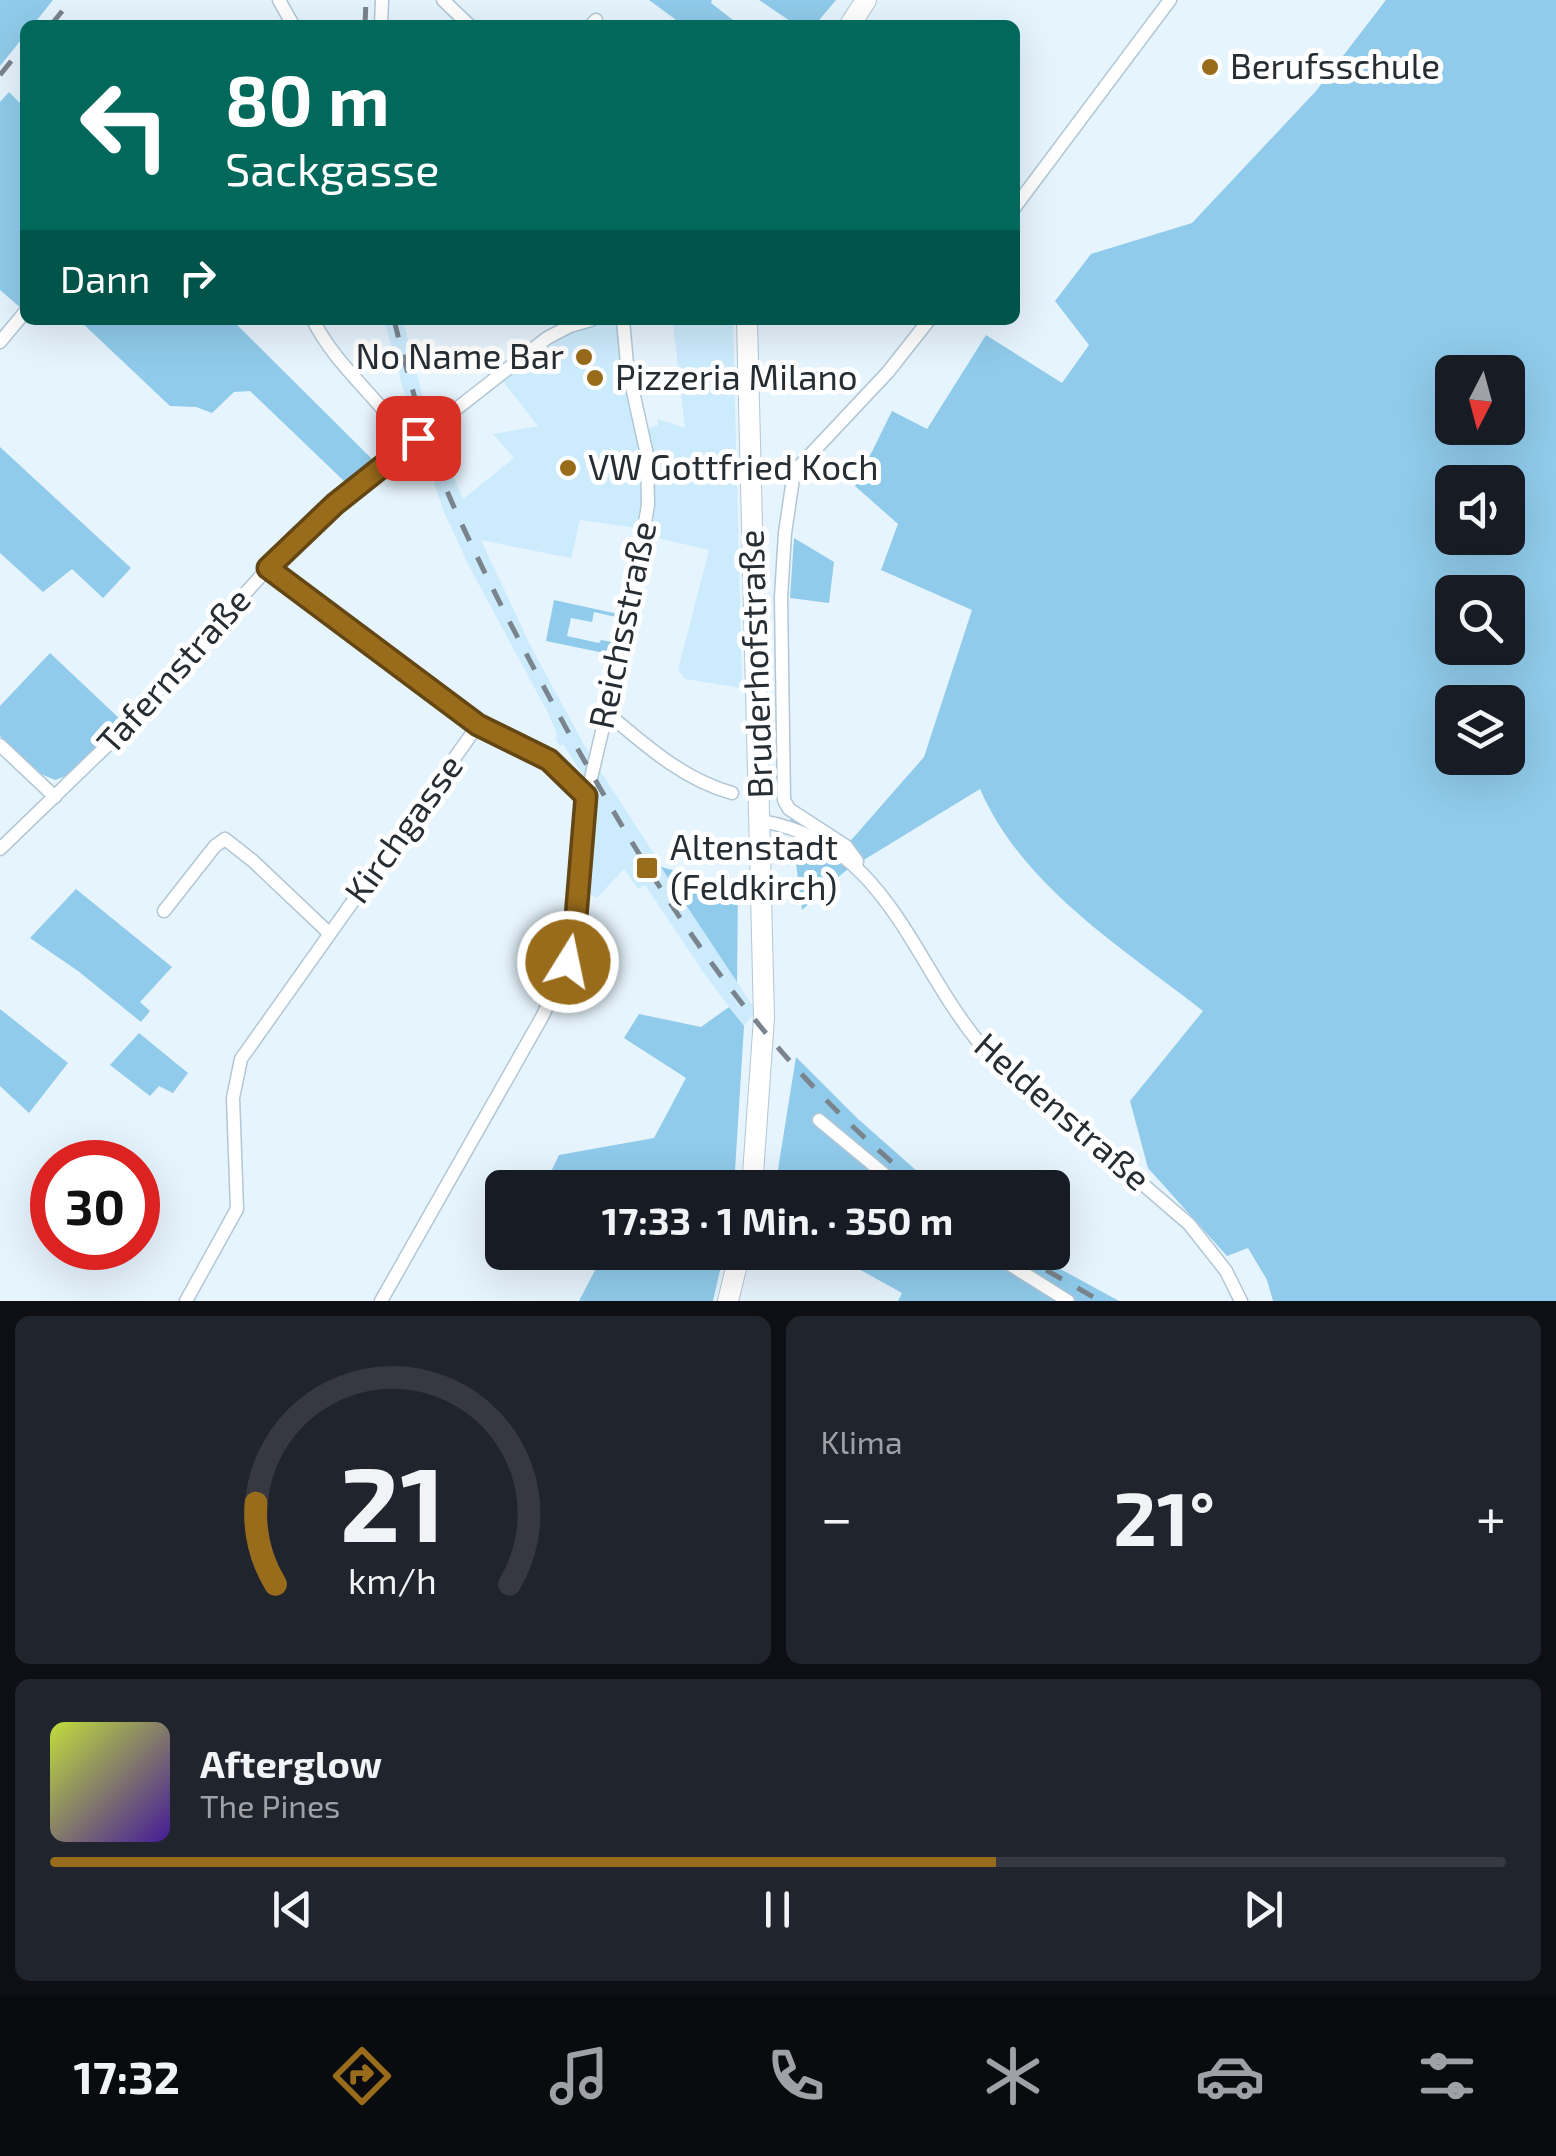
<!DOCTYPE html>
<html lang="de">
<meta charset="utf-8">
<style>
body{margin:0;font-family:"Exo 2",sans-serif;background:#20242c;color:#f1f3f6;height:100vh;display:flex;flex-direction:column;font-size:38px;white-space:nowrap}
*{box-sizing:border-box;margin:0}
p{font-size:32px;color:#9ea1a6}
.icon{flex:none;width:55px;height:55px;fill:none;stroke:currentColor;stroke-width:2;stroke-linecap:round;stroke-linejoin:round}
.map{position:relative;height:1301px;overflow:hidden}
.details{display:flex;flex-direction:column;gap:15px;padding:15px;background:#0d0f14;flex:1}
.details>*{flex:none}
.top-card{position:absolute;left:20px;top:20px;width:1000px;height:305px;border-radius:15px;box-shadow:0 10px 40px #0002;background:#00695c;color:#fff;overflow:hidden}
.needle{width:65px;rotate:186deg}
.fabs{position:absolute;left:1435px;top:355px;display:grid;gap:20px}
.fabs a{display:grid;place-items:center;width:90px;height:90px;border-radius:15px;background:#171b24;box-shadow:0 10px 40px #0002;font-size:50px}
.speed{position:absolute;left:30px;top:1140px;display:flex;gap:20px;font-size:50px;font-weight:700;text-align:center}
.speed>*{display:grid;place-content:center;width:130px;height:130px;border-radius:50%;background:#171b24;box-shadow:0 10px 40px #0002;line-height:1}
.speed .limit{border:15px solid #d22;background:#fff;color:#111}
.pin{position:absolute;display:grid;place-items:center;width:85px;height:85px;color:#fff;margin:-42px;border-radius:20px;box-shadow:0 5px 15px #0006}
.me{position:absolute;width:110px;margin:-55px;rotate:10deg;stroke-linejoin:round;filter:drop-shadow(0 0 8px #0008)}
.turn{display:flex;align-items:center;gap:35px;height:210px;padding:0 40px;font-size:45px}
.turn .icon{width:130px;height:130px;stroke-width:2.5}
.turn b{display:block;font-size:70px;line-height:85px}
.then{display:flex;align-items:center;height:95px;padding:0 40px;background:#0003;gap:20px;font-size:38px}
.big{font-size:75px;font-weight:700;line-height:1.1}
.details .tile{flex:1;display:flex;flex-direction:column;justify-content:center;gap:15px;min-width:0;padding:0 35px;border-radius:15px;background:#20242c}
.details .dial{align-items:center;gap:0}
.dial svg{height:260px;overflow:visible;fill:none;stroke:#363941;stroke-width:7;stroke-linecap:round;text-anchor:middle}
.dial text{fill:#f1f3f6;stroke:none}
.song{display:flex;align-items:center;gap:30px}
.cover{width:120px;height:120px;border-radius:15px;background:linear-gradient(135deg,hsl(70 70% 55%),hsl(260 70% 35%))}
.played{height:10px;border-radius:5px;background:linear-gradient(90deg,#996c1b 65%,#363941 65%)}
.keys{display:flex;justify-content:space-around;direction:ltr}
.heat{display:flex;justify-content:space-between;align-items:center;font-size:55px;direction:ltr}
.details .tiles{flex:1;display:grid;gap:15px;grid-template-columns:1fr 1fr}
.tile:last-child{grid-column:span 2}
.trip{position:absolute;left:485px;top:1170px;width:585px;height:100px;border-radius:15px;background:#171b24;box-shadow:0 10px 40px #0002;font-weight:700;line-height:100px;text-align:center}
.dock{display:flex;height:160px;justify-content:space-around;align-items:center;background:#090b0e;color:#9ea1a6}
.dock .icon{width:70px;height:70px}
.dock .current{color:#996c1b}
.dock b{font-size:45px;color:#f1f3f6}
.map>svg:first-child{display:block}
.built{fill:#ccebfd}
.green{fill:#90cbeb;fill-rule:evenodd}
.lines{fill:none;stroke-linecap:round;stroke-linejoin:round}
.minor-casing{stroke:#b1c7d5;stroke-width:15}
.primary-casing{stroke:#b1c7d5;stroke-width:22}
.minor{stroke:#fff;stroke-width:12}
.primary{stroke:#fff;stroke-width:20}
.rail{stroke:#7a848c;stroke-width:5;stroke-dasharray:18 18;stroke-linecap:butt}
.route-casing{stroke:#634612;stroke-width:25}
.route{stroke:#996c1b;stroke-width:18}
.poi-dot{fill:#996c1b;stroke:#fff;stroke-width:4}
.labels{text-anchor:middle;stroke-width:10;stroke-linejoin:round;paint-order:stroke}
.poi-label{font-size:35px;fill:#262e34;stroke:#fff;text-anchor:start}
.street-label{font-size:35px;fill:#262e34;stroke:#fff}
</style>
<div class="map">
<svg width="1556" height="1301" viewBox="0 0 1556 1301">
<rect width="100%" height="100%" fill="#e6f4fd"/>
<polygon class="built" points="384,320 403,320 428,417 463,499 514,458 493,434 538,426 502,380 569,332 578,320 627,320 638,433 658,425 658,419 685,428 673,323 665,320 733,320 742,688 685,679 678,670 709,550 645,535 644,529 580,520 571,558 481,540 531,647 588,752 756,1011 744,1026 708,979 645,885 638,889 624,869 597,898 579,889 589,785 563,744 560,746 555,738 558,736 547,711 469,566 444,512 415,426 411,427 407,419 411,417"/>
<g class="green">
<polygon points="0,0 53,0 33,25 25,25 25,35 0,66"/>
<polygon points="649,0 712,0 711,3 737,23 683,25"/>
<polygon points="759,0 836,0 815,25 796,25"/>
<path d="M 1386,0 L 1556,0 L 1556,1301 L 1273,1301 L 1267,1280 L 1248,1248 L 1227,1256 L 1148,1168 L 1130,1101 L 1203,1011 C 1121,947 1023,887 980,789 L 844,872 L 802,910 L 789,809 L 846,846 L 924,757 L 972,610 L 881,570 L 898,524 L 855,486 L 892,411 L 927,429 L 986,335 L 1062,383 L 1089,345 L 1055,301 L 1091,254 L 1192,223 L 1316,91 ZM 1452,372 L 1508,372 L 1508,428 L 1452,428 ZM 1452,482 L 1508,482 L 1508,538 L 1452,538 ZM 1452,592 L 1508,592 L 1508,648 L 1452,648 ZM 1452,702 L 1508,702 L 1508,758 L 1452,758 Z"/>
<polygon points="9,92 25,108 25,305 22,309 0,290 0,102"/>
<polygon points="79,320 232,320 376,463 351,482 345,482 250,391 234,392 212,413 196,407 170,406"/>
<polygon points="0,447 131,568 103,598 72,569 43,592 0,553"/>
<polygon points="794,538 834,562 829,603 790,598"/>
<polygon points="554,600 618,614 616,617 594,612 592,622 571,618 567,636 599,643 601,640 612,642 609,654 546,641"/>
<polygon points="50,653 122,721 69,775 55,780 41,774 0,736 0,706"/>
<polygon points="661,867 738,887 737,982"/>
<polygon points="76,889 172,967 140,1002 150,1011 141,1022 78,971 30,938"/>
<polygon points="729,1007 744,1026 734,1187 552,1188 545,1184 559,1155 654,1138 686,1078 624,1038 639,1014 701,1027"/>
<polygon points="0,1009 68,1063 29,1113 0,1086"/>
<polygon points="139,1033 188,1073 173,1093 159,1086 150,1096 110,1065"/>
<polygon points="796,1057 857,1118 935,1187 775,1188"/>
<polygon points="604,1253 604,1252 724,1253 713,1301 579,1301"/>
<polygon points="830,1253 1031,1253 1119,1301 898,1301 902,1293"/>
</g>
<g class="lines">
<g class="minor-casing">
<g id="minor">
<polyline points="279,0 293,25"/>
<polyline points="443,0 469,25"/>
<polyline points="381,25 382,0"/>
<polyline points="591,25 596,20"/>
<polyline points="1015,207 1170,0"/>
<path d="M 313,320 C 337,368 381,399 409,444"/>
<polyline points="0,342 25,312"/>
<polyline points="750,476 794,472"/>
<polyline points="268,568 478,725 549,761 587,795"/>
<path d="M 606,712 C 644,744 682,779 732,793"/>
<polyline points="0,745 55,797"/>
<path d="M 761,821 C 887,842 911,962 981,1045 L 1189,1224 L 1226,1271 L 1241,1301"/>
<polyline points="0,849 118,735 268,568 335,504 547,338 570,326 591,320"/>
<polyline points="856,866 857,861 846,846 789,809 784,800 781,597 785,533 794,472 888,372 929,320"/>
<polyline points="164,911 215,846 225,839 253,861 329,933"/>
<polyline points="819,1120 901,1188"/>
<polyline points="990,1252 1068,1301"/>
<polyline points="186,1301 237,1209 233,1098 241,1059 478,725"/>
<polyline points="381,1301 542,1017 568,962 575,929 587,795 627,626 648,505 647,455 627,364 623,320"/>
</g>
</g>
<g class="primary-casing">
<g id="primary">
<polyline points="850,25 866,0"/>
<polyline points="747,320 764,1018 752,1188"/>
<polyline points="728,1301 740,1252"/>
</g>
</g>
<use href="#minor" class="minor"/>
<use href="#primary" class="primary"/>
<g class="rail">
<polyline points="51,25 71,0"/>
<polyline points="365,25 366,0"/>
<polyline points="0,75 25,44"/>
<path d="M 394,320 C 410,383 427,447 454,507 C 489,585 530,662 571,737 C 668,911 765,1061 923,1188"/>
<polyline points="1015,1252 1100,1301"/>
</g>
</g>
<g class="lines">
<g class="route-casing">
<polyline id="route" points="418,438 335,504 268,568 478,725 549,760 586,796 575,929 568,962"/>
</g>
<use href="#route" class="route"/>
</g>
<g class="poi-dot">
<circle cx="1210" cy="67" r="10"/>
<circle cx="584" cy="357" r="10"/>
<circle cx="595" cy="378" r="10"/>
<circle cx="568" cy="468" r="10"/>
<rect x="635" y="856" width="24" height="24" rx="5"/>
</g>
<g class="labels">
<g class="poi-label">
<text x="1230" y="79">Berufsschule</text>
<text x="564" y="369" text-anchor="end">No Name Bar</text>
<text x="615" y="390">Pizzeria Milano</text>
<text x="588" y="480">VW Gottfried Koch</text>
<text x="670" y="860">Altenstadt<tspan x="670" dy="40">(Feldkirch)</tspan></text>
</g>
<g class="street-label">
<text transform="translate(623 625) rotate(-78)" y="12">Reichsstraße</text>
<text transform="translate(756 664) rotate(-92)" y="12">Bruderhofstraße</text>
<text transform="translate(174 671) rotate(-48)" y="12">Tafernstraße</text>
<text transform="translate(404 829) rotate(-54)" y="12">Kirchgasse</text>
<text transform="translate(1062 1112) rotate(41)" y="12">Heldenstraße</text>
</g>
</g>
</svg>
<div class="fabs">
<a><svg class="needle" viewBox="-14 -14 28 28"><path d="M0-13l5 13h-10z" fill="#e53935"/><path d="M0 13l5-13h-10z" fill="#9ea1a6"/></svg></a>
<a><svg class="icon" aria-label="sound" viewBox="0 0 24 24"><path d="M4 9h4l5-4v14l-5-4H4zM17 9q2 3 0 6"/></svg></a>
<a><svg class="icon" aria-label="search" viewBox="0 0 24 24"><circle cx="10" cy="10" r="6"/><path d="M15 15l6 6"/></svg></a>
<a><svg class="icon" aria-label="layers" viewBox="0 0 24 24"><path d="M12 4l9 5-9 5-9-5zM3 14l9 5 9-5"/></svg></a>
</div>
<div class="speed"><div class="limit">30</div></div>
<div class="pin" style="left:418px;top:438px;background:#d93025"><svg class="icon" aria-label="arrive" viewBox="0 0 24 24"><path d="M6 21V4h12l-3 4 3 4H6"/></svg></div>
<svg class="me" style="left:568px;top:962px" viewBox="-20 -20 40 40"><circle r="17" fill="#996c1b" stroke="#fff" stroke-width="3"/><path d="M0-11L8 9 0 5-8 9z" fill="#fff"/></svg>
<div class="trip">17:33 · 1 Min. · 350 m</div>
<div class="top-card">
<div class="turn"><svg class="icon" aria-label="left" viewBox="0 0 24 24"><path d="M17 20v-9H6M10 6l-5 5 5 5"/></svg><div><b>80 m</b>Sackgasse</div></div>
<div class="then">Dann<svg class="icon" aria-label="right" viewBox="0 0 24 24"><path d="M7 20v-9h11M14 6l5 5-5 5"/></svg></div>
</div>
</div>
<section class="details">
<div class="tiles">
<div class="tile dial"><svg viewBox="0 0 100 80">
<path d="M14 69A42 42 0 1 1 86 69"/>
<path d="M14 69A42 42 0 0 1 8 44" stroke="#996c1b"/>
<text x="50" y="56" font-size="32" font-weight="700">21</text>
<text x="50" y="72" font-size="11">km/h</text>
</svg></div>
<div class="tile"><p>Klima</p>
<div class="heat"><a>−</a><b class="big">21°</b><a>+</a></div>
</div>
<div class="tile">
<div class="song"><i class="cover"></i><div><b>Afterglow</b><p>The Pines</p></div></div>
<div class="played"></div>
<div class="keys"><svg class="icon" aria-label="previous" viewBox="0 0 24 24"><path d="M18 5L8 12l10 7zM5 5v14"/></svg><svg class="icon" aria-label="pause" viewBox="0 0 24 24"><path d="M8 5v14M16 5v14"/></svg><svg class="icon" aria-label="next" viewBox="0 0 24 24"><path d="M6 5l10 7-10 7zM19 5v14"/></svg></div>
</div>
</div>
</section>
<nav class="dock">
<b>17:32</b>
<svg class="icon current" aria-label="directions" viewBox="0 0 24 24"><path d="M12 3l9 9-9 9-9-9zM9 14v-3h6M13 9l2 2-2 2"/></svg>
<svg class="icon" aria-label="music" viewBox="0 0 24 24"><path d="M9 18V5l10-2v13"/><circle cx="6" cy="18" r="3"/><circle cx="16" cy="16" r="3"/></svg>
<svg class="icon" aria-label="phone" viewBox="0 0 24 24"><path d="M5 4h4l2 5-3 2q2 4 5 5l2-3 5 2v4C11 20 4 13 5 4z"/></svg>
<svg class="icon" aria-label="climate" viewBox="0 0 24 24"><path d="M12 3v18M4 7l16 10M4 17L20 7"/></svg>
<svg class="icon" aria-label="car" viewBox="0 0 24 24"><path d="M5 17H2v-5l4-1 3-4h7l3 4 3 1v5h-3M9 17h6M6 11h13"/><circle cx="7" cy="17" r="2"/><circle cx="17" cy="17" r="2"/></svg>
<svg class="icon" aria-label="filters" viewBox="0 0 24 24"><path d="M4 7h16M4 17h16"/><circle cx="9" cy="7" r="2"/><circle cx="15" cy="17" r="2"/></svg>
</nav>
